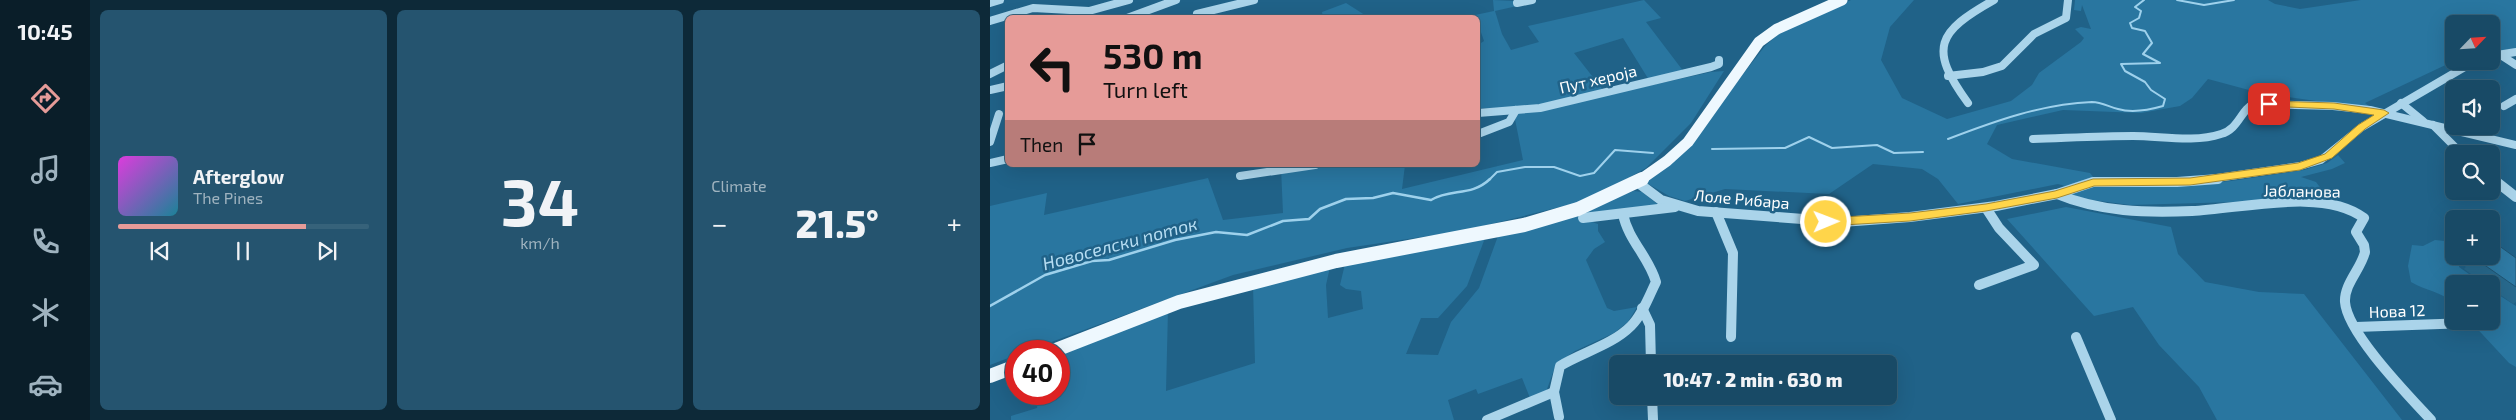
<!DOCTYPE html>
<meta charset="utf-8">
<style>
body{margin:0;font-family:"Exo 2",sans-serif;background:#25546f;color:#f1f3f6;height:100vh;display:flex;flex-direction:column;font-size:19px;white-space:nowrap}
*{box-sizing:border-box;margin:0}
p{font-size:16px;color:#9fb3bf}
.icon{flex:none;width:28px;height:28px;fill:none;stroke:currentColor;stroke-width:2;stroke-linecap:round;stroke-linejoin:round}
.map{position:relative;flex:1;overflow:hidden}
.sheet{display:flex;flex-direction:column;gap:10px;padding:10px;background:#0d2938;width:900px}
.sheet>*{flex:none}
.top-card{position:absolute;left:15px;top:15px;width:475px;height:152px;border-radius:8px;box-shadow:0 5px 20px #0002,0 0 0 1px #36627a;background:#e69b98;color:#111;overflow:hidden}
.needle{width:32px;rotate:65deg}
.controls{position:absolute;left:1455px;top:15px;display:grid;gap:10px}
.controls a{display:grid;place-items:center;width:55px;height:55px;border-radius:8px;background:#184a66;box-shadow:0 5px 20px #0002,0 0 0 1px #36627a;font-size:25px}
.speed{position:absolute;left:15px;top:340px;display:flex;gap:10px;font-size:25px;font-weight:700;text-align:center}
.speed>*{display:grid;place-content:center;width:65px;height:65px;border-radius:50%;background:#184a66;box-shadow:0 5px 20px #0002,0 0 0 1px #36627a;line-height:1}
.speed .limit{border:8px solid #d22;background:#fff;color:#111}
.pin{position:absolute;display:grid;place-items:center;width:42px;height:42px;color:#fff;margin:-21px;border-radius:10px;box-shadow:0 2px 8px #0006}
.me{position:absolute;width:55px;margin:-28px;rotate:89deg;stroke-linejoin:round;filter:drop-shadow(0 0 4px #0008)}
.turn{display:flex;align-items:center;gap:18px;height:105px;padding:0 15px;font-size:22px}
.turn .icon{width:65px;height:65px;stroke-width:2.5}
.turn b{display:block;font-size:35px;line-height:42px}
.then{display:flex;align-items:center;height:48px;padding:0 15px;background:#0003;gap:10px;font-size:19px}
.big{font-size:38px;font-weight:800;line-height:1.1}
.sheet .widget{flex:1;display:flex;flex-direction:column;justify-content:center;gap:8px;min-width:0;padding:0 18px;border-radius:8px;background:#25546f}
.sheet .dial{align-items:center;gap:0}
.dial b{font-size:65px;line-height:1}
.song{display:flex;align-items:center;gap:15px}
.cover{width:60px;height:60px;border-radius:8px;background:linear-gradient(135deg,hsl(300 70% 55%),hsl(190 70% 35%))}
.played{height:5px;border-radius:2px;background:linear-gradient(90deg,#e69b98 75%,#36627a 75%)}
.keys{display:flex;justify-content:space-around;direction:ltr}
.heat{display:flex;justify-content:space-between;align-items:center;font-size:28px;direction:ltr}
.sheet .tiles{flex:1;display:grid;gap:10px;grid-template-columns:repeat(3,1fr)}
.trip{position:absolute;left:619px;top:355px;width:288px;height:50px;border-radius:8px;background:#184a66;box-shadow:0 5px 20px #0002,0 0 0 1px #36627a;font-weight:800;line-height:50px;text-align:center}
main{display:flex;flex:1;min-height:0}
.menu{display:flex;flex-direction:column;width:90px;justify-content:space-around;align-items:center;background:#0a1e29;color:#9fb3bf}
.menu .icon{width:35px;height:35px}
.menu .active{color:#e69b98}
.menu b{font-size:22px;color:#f1f3f6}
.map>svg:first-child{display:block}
.green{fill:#2976a0}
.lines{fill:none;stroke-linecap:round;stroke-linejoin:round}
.stream-far1{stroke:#9ed1ec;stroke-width:2}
.stream{stroke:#9ed1ec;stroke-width:2.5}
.minor-far1{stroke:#aad4ea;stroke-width:8}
.minor{stroke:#aad4ea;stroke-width:10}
.major-far1{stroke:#eef8fe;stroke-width:11}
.major{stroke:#eef8fe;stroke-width:14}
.wall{fill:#286a8e}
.building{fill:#2f7ba5;stroke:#215674}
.route{fill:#ffd54a;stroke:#a68a30}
.labels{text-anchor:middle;stroke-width:5;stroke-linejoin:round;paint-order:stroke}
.street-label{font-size:16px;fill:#fff;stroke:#206288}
.water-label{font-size:18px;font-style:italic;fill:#b6ddf2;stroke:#206288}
</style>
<main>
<nav class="menu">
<b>10:45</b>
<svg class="icon active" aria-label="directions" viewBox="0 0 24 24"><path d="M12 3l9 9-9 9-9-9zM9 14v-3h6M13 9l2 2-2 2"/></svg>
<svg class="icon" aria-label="music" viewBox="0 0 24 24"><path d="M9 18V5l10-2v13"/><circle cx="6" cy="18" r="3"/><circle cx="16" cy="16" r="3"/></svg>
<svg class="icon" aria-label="phone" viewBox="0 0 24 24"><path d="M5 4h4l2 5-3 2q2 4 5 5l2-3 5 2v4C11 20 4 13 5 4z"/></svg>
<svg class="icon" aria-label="climate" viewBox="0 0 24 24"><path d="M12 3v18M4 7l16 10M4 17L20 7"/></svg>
<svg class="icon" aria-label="car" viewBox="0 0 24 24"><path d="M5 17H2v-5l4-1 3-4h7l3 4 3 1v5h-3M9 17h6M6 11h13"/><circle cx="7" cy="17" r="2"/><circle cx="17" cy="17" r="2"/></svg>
</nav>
<section class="sheet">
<div class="tiles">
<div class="widget">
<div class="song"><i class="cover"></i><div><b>Afterglow</b><p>The Pines</p></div></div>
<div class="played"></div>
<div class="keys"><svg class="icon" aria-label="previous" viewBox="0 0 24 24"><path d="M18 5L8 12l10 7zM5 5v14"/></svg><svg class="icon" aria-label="pause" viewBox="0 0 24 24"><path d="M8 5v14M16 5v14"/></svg><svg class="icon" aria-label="next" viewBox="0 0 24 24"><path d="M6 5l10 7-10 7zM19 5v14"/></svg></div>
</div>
<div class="widget dial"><b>34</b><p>km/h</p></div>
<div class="widget"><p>Climate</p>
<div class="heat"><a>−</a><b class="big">21.5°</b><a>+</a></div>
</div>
</div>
</section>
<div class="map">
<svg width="1526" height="420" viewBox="0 0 1526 420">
<rect width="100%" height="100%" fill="#206288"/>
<g class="green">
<polygon points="503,0 545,2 505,11 512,34 521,50 549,42 538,26 654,0 671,18 656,22 694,72 659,80 633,38 584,53 617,95 721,72 734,71 701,123 656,168 599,200 472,231 357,248 243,275 37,351 26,351 26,355 0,365 0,206 57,193 54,215 218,178 233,220 293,213 291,168 319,165 415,165 412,189 533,160 523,109 488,108 488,45 494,41 485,15 504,11"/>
<polygon points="861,0 924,0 900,27 891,60 912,98 957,119 1021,101 1042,85 1049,73 1091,42 1094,38 1085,29 1091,27 1101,29 1092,5 1091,11 1084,10 1085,0 1278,0 1285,4 1310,9 1371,0 1526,0 1526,50 1501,54 1501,24 1464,24 1464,61 1375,103 1383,109 1270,93 1218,79 1202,98 1190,106 1151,113 1073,110 1007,125 997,144 1022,159 1100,173 1104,178 1075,186 1068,184 968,204 948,179 932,169 883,164 839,194 735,189 695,201 679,196 655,182 736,96 775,46 792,31"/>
<polygon points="356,3 378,17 333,17 332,12"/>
<polygon points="1348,155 1355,163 1342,169 1311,177 1326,182 1332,190 1344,196 1339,202 1314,200 1140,205 1087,198 1079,195 1099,187 1189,186 1241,181 1314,170 1337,163"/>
<polygon points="644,191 652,192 670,206 602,222 608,224 608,231 615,242 604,249 596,260 617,308 624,311 647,307 638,322 624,333 585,351 566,364 556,392 540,398 532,378 488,394 486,389 458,400 464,420 21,420 21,416 47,408 49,394 69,394 69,353 178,310 176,391 265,363 263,285 340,267 336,285 338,318 373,309 371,291 356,289 350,285 355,264 495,238 477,286 448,318 431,318 416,354 448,355 461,322 489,288 508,236"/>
<polygon points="1076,207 1181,227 1188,254 1215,282 1269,292 1314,294 1412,420 1227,420 1209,387 1169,345 1143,307 1104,316 1017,219"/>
<path d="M 1445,240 L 1464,242 L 1464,256 L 1470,256 L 1469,267 L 1493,284 L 1464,284 L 1464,304 C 1451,291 1436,291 1421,282 L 1418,266 L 1422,245 L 1433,246 Z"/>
<polygon points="1501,290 1526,306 1526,367 1519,363 1480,321 1501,321"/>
</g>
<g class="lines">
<g class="stream-far1">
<polyline points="1187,0 1214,5 1244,0"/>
<path d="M 958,139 C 1005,121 1052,104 1102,102 C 1112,102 1119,107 1128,109 C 1142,113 1159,110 1173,106 L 1175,99 L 1161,90 L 1155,82 L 1135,71 L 1131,64 L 1170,63 L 1153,54 L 1162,43 L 1155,31 L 1142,28 L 1140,23 L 1149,18 L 1151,11 L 1145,7 L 1154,0"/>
<polyline points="722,149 795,148 819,137 842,148 887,145 904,153 933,152"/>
<polyline points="499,180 507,172 535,167 564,167 590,176 604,173 625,150 663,153"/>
</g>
<path class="stream" d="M 0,306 L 55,275 L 102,261 L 119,260 L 185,240 L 226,232 L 257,235 L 293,221 L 319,219 L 330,209 L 356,199 L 383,198 L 403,193 L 441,200 C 461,188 481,197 500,179"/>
<g class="minor-far1">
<polyline points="0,3 10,0"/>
<polyline points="527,3 542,0"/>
<polyline points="207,14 264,0"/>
<polyline points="137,18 186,0"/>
<polyline points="0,21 43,8 99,11 139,0"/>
<polyline points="1509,54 1526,65"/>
<polyline points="1501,56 1526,52"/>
<polyline points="0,74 18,65"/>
<polyline points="958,76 993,72 1012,66 1044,34 1076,18 1078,0"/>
<polyline points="0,90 18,86"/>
<path d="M 978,103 C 938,48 947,32 1004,0"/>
<polyline points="1411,103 1433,121"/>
<polyline points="1514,106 1526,99"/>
<polyline points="488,113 550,108 721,67 729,64 729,60"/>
<polyline points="1443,125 1472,154"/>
<polyline points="488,134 519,122 526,110"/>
<path d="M 1043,139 C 1076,138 1110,136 1143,136 C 1171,136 1204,143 1231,134 C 1249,129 1251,109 1264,104 L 1343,106 L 1380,110 L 1526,145"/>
<polyline points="0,142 9,114"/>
<polyline points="0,163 18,159"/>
<polyline points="250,176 325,165"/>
<polyline points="1501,177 1505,180"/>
<polyline points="1213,180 1310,166 1331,160 1372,127 1485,61"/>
</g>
<g class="minor">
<polyline points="1503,179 1526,197"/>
<polyline points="647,182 671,200 708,211 852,222 920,217 1006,206 1067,194 1103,182 1187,182 1228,179"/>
<path d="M 1067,194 C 1110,212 1156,213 1202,211 C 1251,209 1333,187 1374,218 L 1366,232 L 1374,245 L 1375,252 C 1371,269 1354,284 1355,302 C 1357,333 1419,396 1441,420"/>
<polyline points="726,212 743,253 741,337"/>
<polyline points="593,218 685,207"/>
<polyline points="989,285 1044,265 1009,228 996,208"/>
<polyline points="652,308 660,325 661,364"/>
<polyline points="1366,327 1478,323"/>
<polyline points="1086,337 1121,420"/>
<polyline points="662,396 663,420"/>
<path d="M 569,417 L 564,392 L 570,366 C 593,352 622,345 641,326 C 653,314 659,296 666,282 C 659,257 638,240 633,214"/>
<polyline points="497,420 564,392"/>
</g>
<polyline class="major-far1" points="650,180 677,161 698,142 769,42 787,29 852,0"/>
<g class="major">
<polyline points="63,351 189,302 346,261 534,225 588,209 652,179"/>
<polyline points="0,376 26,366"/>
</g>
</g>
<polygon class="wall" points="1478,256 1501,256 1526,258 1526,302 1523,304 1501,288 1501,284 1495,284 1474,269 1476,267 1472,264"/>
<polygon class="building" points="1501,240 1526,258 1526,287 1483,257 1486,256 1501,256"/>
<polygon class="route" points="1279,101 1344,103 1394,110 1399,113 1375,129 1342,158 1310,170 1200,185 1104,186 1067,198 996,211 920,221 836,226 830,222 836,218 920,213 996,204 1065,191 1103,179 1200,178 1308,163 1335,154 1368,125 1384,115 1344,109 1275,106 1274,104"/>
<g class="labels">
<g class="street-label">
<text transform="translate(608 79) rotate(-13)" y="6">Пут хероја</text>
<text transform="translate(1312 191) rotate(1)" y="6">Јабланова</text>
<text transform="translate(752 199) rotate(5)" y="6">Лоле Рибара</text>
<text transform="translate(1407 311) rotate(-2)" y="6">Нова 12</text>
</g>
<g class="water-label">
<text transform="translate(130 244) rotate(-15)" y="6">Новоселски поток</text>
</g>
</g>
</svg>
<div class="controls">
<a><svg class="needle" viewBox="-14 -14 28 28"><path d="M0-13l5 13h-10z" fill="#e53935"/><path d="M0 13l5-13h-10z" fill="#9fb3bf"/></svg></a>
<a><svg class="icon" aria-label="sound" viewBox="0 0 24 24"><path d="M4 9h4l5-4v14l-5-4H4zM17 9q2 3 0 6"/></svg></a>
<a><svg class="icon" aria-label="search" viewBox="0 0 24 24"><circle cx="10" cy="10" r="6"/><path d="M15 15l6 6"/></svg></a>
<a>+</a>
<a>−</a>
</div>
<div class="speed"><div class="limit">40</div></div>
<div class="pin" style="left:1279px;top:104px;background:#d93025"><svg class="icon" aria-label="arrive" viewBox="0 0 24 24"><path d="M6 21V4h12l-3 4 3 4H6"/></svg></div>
<svg class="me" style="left:836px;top:222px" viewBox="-20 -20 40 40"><circle r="17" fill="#ffd54a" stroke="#fff" stroke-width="3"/><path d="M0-11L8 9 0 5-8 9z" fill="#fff"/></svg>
<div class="trip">10:47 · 2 min · 630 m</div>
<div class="top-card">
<div class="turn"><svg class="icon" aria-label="left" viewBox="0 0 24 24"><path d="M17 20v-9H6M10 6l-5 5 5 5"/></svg><div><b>530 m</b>Turn left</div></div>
<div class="then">Then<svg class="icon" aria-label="arrive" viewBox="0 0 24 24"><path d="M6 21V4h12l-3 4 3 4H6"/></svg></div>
</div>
</div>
</main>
